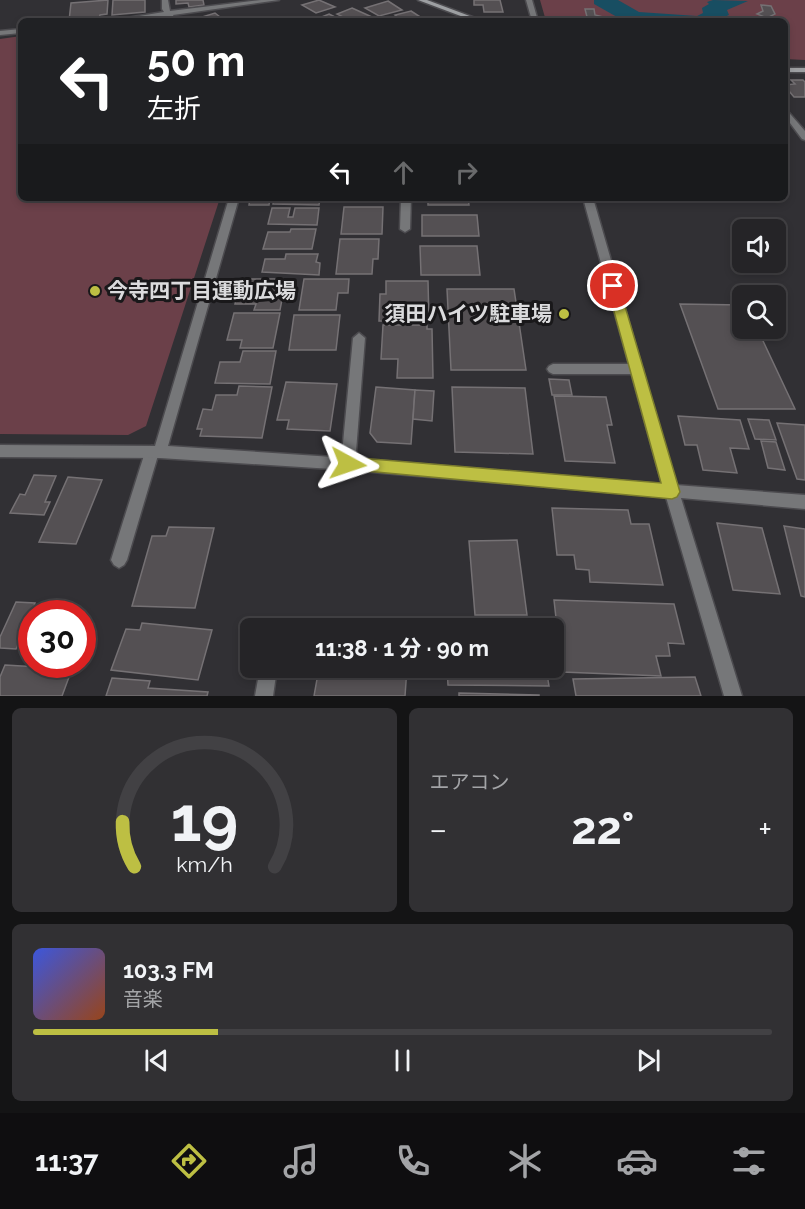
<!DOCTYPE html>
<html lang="ja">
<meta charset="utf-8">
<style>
body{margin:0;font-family:Raleway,"Noto Sans JP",sans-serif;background:#313033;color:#f1f3f6;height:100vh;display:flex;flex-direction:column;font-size:22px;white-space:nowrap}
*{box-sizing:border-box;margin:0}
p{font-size:20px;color:#a3a4a7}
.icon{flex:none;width:33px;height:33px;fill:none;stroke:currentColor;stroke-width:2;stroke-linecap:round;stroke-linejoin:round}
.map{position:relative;height:696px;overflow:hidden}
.details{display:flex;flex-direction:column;gap:12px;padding:12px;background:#141415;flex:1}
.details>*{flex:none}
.top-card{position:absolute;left:18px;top:18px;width:770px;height:183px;border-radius:9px;box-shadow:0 3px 9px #0003,0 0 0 2px #424144;background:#202124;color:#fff;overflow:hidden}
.controls{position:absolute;left:732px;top:219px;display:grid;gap:12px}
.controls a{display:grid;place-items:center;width:54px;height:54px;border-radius:9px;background:#252427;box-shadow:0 3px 9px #0003,0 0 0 2px #424144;font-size:30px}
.speed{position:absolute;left:18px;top:600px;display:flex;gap:12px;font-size:30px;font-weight:700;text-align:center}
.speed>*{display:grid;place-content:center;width:78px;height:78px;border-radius:50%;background:#252427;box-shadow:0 3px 9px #0003,0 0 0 2px #424144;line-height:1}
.speed .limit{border:9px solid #d22;background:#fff;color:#111}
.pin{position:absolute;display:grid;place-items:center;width:51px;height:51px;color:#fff;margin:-26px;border:3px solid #fff;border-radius:50%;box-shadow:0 2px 6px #0007}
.me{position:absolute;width:66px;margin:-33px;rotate:95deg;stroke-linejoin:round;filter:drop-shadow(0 0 4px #0008)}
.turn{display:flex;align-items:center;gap:21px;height:126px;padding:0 30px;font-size:27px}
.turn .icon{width:78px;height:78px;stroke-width:2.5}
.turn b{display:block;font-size:42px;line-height:51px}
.lanes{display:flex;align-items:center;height:57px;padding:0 30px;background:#0003;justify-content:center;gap:30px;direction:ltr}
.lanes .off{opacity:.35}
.big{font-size:45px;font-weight:700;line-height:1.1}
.details .card{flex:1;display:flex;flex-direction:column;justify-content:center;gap:9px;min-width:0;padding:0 21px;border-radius:9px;background:#313033}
.details .dial{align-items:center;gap:0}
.dial svg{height:156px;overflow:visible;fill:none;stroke:#424144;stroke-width:7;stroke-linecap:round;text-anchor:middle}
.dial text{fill:#f1f3f6;stroke:none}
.song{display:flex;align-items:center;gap:18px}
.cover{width:72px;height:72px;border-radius:9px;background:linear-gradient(135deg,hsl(230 70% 55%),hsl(20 70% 35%))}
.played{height:6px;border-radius:3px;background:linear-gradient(90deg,#bdbf43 25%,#424144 25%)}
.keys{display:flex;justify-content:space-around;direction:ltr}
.heat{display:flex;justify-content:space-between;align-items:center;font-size:33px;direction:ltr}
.details .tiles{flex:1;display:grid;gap:12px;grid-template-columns:1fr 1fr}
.card:last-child{grid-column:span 2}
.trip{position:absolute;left:240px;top:618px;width:324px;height:60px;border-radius:9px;background:#252427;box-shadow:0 3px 9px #0003,0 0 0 2px #424144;font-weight:700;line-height:60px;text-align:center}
.tab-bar{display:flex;height:96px;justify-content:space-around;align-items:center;background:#0f0e10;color:#a3a4a7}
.tab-bar .icon{width:42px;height:42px}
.tab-bar .active{color:#bdbf43}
.tab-bar b{font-size:27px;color:#f1f3f6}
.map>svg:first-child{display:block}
.green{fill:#6b4049}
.water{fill:#184e62}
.building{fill:#545053;stroke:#757174;stroke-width:1.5}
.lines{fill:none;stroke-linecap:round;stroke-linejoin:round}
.lane-casing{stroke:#4c4b4f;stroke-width:3}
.street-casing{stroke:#4c4b4f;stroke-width:3}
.secondary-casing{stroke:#4c4b4f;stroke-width:3}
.lane{fill:#767779;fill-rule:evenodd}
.street{fill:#767779;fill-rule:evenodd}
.secondary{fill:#9d9fa2;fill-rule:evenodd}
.route{fill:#bdbf43;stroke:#7b7c2c;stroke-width:1.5}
.poi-dot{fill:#bdbf43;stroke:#19181a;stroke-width:2}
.labels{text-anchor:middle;stroke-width:6;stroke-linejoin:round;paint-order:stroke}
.poi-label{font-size:21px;font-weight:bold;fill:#dbdbdd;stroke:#19181a;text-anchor:start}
</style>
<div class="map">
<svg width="805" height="696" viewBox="0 0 805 696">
<rect width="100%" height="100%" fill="#313034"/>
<g class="green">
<polygon points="540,0 805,0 805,60 785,59 784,21 546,21"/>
<polygon points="21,36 21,198 220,198 146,426 128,435 0,434 0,39"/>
</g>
<polygon class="water" points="594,0 618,0 639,12 697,16 703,13 702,8 709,4 707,2 713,0 748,1 727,10 729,15 715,21 617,17 594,4"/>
<g class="building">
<polygon points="108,0 107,14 100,15 99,18 69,21 71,3"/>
<polygon points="113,0 145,0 145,12 112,15"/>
<polygon points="176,0 203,0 204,5 189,7 188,3 176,4"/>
<polygon points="319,0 335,7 316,13 302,5"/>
<polygon points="474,0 500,0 503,12 484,12 483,5 474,5"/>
<polygon points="388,1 402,10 379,16 365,8"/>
<polygon points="761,5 771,6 775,14 767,18 757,14 763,11"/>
<polygon points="352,8 372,17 362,21 351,21 337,14"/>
<polygon points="585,9 594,9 595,15 611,19 599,21 587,17"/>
<polygon points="411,11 422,18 403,21 395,15"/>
<polygon points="215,13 225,21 189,21"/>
<polygon points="329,14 343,21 314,20"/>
<polygon points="791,80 803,80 805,82 805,97 794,97 784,85 795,84"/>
<polygon points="250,198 270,198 269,205 249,205"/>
<polygon points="274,198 320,198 319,205 273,204"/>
<polygon points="428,198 468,198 469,205 428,205"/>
<polygon points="613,198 664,198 665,200 613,200"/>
<polygon points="344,207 383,207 382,234 341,234"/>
<polygon points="272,208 290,208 288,217 293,217 295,208 319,208 317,225 268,224"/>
<polygon points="422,215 477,215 479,236 422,236"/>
<polygon points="291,229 316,229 312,249 263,249 268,232 290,232"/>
<polygon points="340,239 379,239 378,259 373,259 372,274 336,274"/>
<polygon points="420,246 477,246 480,275 421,275"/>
<polygon points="286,254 318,254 316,262 320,263 319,275 262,272 265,259 285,259"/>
<polygon points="247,279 286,279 280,310 254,310 256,304 235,304 238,291 244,291"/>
<polygon points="304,279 349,279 348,293 338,293 336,310 299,310"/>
<polygon points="386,281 428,281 429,321 379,321 380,294 386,294"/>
<polygon points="447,289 514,289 526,370 451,370"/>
<polygon points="680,304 742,305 742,328 757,328 795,409 718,409"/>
<polygon points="234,313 280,313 273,348 240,348 242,340 227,340"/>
<polygon points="294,315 340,315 336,350 289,350"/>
<polygon points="383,325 427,325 427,329 432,329 433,378 397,378 398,359 381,359"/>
<polygon points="243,351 276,351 270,384 215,383 220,362 240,362"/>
<polygon points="549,379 569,380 572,395 552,395"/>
<polygon points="286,382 337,384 330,431 287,429 289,420 277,420"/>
<polygon points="239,386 272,387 262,438 200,436 202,429 197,429 203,409 212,410 216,395 237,395"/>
<polygon points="376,387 415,390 411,444 377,442 370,433"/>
<polygon points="452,387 525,388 533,454 455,452"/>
<polygon points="415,390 434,391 432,421 413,419"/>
<polygon points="554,396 606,397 612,425 607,425 615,463 565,461"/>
<polygon points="678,416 740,420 749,449 730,448 737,473 703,470 697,445 685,445"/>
<polygon points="748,419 769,420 776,440 755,439"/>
<polygon points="777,423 805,425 805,480 797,479"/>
<polygon points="761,441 776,442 785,470 768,468"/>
<polygon points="34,475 56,476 45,502 50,502 44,515 10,513 20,494 25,495"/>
<polygon points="68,477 102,480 76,544 39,542"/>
<polygon points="552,508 628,510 631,524 649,524 663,585 590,582 589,570 576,569 574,555 557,555"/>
<polygon points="717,523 762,528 780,594 733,590"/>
<polygon points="784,526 805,529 805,597 801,596"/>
<polygon points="169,527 214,528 195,608 132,606 152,536 166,536"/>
<polygon points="517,540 527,615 475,615 469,541"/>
<polygon points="554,600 674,604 684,644 668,643 670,656 656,656 661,676 562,672"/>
<polygon points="16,602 35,603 16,649 0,648 0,637"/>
<polygon points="142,623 212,630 198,680 111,670 126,629 140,630"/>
<polygon points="5,665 72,669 62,696 0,696 0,677"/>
<polygon points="319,668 407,668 405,696 314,696"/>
<polygon points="447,668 546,668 549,686 448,685"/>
<polygon points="695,677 701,696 576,696 573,679"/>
<polygon points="112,678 150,681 148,688 208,692 207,696 106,696"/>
<polygon points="459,693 539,695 539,696 459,696"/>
</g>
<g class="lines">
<g class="lane-casing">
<g id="lane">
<polygon points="401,198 411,198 410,229 405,232 400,229"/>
<polygon points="359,333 365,338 355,464 353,468 348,470 343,468 341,464 353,338"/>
<polygon points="553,364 637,364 641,366 643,369 641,372 637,374 553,374 549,372 547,369 549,366"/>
<polygon points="152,446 157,448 159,452 127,560 124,565 119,568 114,565 111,560 145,452 147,448"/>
<polygon points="260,668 277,668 273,696 255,696"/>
</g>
</g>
<g class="street-casing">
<g id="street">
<polygon points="162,0 168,0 170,11 261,0 279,0 173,15 176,21 170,21 167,16 127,21 108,21 164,12 162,9"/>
<polygon points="526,0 532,0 538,21 532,21"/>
<polygon points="21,29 21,33 0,35 0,31"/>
<polygon points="784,107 805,131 805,140 802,139 784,115"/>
<polygon points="229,198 239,198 168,446 348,458 662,484 583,198 593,198 676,485 805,495 805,509 681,498 742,696 724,696 666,497 348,470 160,458 0,457 0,445 155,446"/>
</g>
</g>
<g class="secondary-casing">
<g id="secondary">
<polygon points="418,0 427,0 483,21 474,21"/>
<rect x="784" y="68" width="21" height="4"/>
</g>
</g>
<use href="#lane" class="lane"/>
<use href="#street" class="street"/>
<use href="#secondary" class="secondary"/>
</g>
<polygon class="route" points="613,282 619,286 680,492 677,497 672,499 343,469 341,464 343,459 348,457 661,483 607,286"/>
<g class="poi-dot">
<circle cx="95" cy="291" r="6"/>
<circle cx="564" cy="314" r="6"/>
</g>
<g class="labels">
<g class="poi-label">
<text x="107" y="298">今寺四丁目運動広場</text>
<text x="552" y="321" text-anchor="end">須田ハイツ駐車場</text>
</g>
</g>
</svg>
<div class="controls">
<a><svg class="icon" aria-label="sound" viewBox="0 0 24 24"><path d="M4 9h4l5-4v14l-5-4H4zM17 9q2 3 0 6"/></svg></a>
<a><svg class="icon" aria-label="search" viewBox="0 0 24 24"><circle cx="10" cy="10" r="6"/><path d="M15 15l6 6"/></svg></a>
</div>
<div class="speed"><div class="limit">30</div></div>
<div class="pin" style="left:613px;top:286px;background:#d93025"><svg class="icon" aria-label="arrive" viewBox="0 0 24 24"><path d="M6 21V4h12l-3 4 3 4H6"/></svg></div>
<svg class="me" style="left:348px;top:464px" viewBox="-20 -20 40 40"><path d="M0-17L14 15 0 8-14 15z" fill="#bdbf43" stroke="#fff" stroke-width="4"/></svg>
<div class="trip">11:38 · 1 分 · 90 m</div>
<div class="top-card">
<div class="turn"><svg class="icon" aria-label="left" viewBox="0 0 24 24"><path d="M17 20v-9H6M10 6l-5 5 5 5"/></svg><div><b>50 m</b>左折</div></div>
<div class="lanes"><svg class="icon" aria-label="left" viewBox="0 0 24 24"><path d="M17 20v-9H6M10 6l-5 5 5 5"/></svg><svg class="icon off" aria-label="ahead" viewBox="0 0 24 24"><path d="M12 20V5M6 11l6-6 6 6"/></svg><svg class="icon off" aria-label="right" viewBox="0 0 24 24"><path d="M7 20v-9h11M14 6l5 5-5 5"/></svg></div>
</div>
</div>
<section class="details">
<div class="tiles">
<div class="card dial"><svg viewBox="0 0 100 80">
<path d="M14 69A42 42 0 1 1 86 69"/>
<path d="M14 69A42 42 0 0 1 8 46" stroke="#bdbf43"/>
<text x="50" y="56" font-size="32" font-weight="700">19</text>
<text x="50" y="72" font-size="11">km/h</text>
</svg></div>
<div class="card"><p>エアコン</p>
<div class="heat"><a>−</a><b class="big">22°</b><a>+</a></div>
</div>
<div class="card">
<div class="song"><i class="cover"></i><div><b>103.3 FM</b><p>音楽</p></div></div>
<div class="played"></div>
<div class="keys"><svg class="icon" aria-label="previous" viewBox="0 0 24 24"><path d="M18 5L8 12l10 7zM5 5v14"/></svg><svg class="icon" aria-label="pause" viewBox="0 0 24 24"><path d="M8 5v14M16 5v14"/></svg><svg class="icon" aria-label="next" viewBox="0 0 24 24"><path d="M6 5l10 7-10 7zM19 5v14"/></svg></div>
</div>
</div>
</section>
<nav class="tab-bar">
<b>11:37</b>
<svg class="icon active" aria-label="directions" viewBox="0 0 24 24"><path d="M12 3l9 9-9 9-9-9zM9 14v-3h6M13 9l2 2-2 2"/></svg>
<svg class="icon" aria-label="music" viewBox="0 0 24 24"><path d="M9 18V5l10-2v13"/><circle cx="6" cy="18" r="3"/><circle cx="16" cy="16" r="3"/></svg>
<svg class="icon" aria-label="phone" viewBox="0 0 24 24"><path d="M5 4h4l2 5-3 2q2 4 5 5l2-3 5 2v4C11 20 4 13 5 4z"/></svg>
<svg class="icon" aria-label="climate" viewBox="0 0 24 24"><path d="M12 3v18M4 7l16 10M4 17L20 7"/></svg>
<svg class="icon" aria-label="car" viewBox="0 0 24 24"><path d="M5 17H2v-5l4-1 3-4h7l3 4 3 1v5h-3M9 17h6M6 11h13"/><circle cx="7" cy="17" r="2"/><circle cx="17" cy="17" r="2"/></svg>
<svg class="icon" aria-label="filters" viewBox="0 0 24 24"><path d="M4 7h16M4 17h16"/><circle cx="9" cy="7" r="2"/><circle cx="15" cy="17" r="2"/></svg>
</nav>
